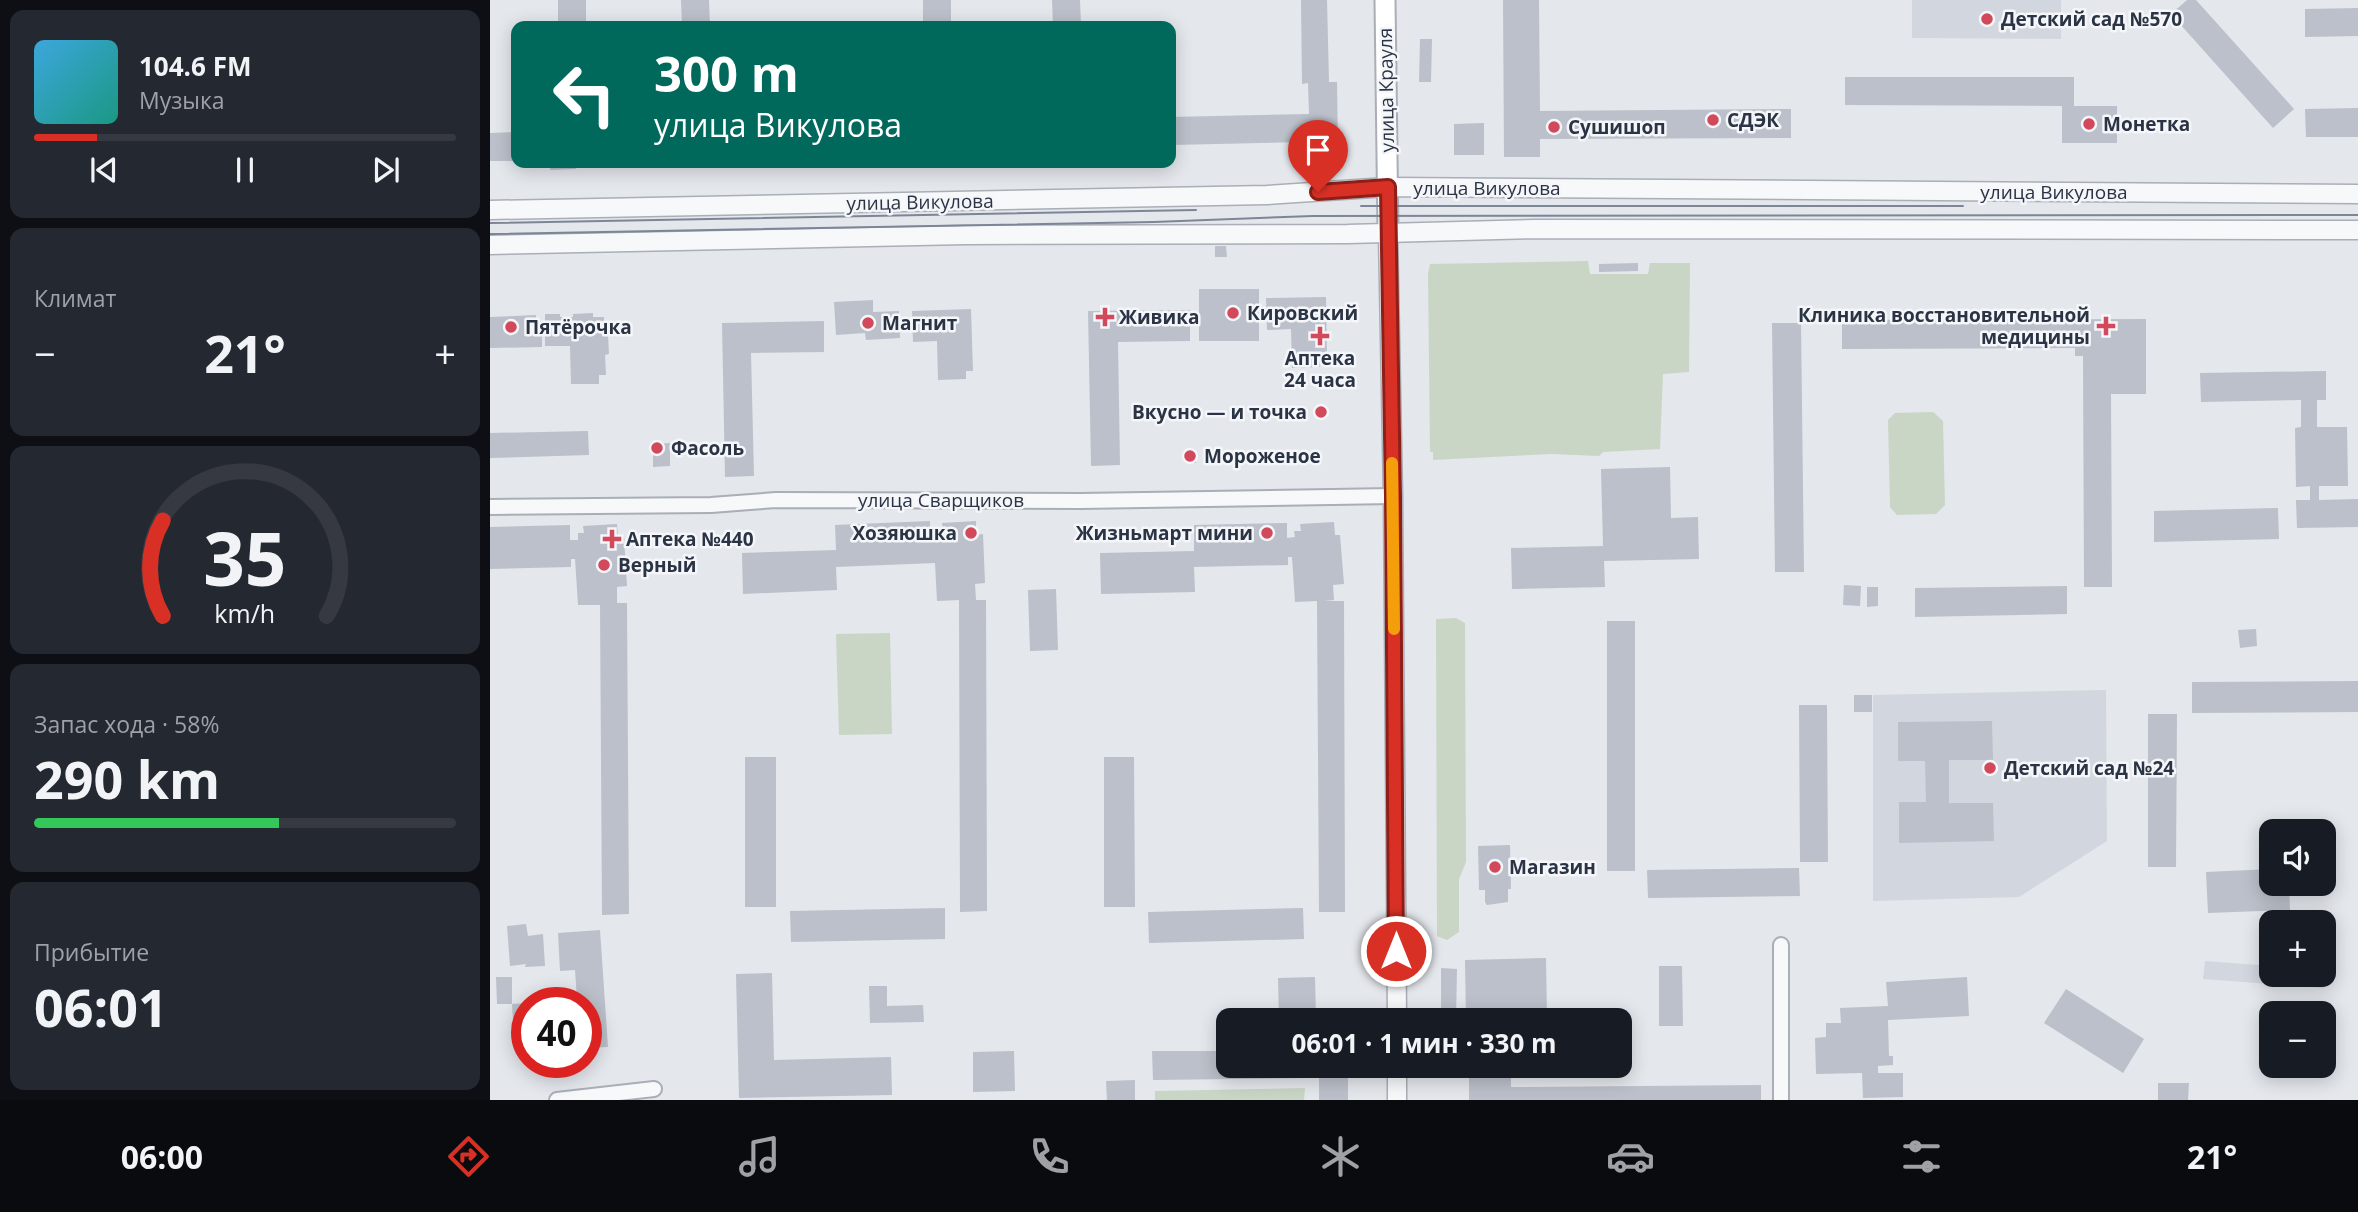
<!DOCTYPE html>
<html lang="ru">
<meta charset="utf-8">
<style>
body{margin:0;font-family:"Open Sans",sans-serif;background:#242831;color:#f1f3f6;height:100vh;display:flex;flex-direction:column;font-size:26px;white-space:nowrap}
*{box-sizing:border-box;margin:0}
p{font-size:23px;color:#9ea1a6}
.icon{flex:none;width:38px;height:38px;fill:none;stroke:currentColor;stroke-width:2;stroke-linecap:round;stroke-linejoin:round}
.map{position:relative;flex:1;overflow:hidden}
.details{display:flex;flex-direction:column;gap:10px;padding:10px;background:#0d0f14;width:490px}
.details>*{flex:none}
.guide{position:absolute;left:21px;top:21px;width:665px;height:147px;border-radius:14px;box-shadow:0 4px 18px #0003;background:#00695c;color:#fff;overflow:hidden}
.controls{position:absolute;left:1769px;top:819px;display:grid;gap:14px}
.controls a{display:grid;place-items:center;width:77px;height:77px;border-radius:14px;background:#171b24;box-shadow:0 4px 18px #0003;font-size:35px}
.speed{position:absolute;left:21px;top:987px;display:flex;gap:14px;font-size:35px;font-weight:700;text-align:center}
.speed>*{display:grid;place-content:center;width:91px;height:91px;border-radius:50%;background:#171b24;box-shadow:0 4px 18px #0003;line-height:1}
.speed .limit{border:10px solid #d22;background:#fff;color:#111}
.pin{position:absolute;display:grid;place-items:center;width:60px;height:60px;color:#fff;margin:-72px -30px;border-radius:50% 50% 50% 0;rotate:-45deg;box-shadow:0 0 7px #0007}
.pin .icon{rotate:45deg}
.me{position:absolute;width:77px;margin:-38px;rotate:0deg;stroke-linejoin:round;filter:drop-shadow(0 0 5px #0008)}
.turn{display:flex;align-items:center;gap:24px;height:147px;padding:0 28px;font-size:32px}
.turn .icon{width:91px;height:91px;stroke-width:2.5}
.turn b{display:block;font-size:49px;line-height:60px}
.big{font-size:52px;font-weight:700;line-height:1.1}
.details .tile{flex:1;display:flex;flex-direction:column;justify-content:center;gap:10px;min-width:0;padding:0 24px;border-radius:14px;background:#242831}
.details .dial{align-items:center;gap:0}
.dial svg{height:182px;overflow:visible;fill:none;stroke:#363941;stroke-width:7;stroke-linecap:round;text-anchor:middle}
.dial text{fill:#f1f3f6;stroke:none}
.song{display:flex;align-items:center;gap:21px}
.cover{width:84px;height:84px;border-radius:10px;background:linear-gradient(135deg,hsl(200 70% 55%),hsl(170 70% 35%))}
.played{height:7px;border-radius:4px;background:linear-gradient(90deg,#d93025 15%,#363941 15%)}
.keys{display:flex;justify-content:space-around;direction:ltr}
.heat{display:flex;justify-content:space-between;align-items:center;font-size:38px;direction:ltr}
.charge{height:10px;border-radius:5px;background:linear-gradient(90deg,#34c759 58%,#363941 0)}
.trip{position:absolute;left:726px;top:1008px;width:416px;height:70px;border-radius:14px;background:#171b24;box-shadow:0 4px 18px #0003;font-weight:700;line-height:70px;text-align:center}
.tab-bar{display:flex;height:112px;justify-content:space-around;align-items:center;background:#090b0e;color:#9ea1a6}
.tab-bar .icon{width:49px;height:49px}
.tab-bar .selected{color:#d93025}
.tab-bar b{font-size:32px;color:#f1f3f6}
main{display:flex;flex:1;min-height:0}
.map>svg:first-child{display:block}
.built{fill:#d2d6de}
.green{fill:#c9d6c5}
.building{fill:#bbc0ca}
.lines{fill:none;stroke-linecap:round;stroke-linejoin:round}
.minor-casing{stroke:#a9aeb7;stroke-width:18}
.tertiary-casing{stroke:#a9aeb7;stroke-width:21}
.secondary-casing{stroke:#a9aeb7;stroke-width:23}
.minor{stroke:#f7f8fa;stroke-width:14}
.tertiary{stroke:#f7f8fa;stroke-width:18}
.secondary{stroke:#fff;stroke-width:19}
.tram{stroke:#7d8696;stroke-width:2}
.route-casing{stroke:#8d1f18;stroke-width:18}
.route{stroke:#d93025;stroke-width:12}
.slow{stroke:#f59e0b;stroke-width:12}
.poi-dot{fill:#d1495b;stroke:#f4f6f9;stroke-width:2.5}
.labels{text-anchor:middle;stroke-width:5;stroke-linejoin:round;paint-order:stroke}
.poi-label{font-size:19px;font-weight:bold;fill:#2b3445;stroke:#f4f6f9;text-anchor:start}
.street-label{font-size:19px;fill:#2b3445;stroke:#f4f6f9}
</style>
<main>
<section class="details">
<div class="tile">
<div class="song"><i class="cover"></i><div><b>104.6 FM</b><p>Музыка</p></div></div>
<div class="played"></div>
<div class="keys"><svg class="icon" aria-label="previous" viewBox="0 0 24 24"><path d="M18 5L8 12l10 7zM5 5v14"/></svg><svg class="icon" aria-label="pause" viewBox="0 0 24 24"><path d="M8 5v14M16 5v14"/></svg><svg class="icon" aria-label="next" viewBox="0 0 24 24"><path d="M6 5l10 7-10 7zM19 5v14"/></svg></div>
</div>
<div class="tile"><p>Климат</p>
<div class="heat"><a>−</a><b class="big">21°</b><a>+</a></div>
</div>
<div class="tile dial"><svg viewBox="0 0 100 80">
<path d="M14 69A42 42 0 1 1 86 69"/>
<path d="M14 69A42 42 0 0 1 14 27" stroke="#d93025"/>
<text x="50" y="56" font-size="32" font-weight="700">35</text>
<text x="50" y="72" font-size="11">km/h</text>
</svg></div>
<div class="tile"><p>Запас хода · 58%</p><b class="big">290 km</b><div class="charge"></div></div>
<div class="tile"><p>Прибытие</p><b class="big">06:01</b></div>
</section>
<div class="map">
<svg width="1868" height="1100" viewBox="0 0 1868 1100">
<rect width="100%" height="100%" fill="#e4e7ec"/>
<g class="built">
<polygon points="1422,0 1571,0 1571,39 1422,38"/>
<polygon points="1616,690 1617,841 1529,897 1383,901 1383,695"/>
<polygon points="1715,961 1781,966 1782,975 1834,975 1836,970 1834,988 1713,979"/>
</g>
<g class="green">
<polygon points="1098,261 1100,274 1158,274 1160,263 1200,263 1199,372 1173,374 1170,449 1113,452 1109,456 1061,454 943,460 943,452 940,452 938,274 940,264"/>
<polygon points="1443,412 1453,421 1455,505 1446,514 1407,515 1400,507 1398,420 1405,413"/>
<polygon points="966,618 975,623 976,862 969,879 969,932 957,940 947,936 946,619"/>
<polygon points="400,633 402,734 349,735 346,634"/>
<polygon points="815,1088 814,1100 665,1100 665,1091"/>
</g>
<g class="building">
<rect x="68" y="0" width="28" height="26"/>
<polygon points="191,0 219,0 220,26 192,26"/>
<rect x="433" y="0" width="28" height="26"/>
<polygon points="562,0 590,0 591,26 563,26"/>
<polygon points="811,0 837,0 839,82 847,82 848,151 817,151 817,140 813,140 813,142 681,145 681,117 819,114 818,83 812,84"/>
<polygon points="1013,0 1049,0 1050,111 1301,109 1301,138 1050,139 1050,157 1014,157"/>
<polygon points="1697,0 1706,0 1804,109 1783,128 1681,14"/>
<polygon points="1868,8 1868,36 1815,37 1815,9"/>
<polygon points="930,39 942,39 941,82 929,82"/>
<polygon points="1355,77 1584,77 1584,106 1627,106 1627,143 1572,143 1572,106 1355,105"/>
<polygon points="1868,108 1868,137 1816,137 1815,109"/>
<polygon points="994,123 994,155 964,155 964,124"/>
<polygon points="26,132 26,161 0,161 0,133"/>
<polygon points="61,163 97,163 85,169 60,170"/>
<polygon points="725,246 736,246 737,257 725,257"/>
<polygon points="1148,263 1148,271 1109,272 1109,264"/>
<rect x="709" y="289" width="60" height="52"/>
<polygon points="836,297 837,359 830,359 830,367 802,368 801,329 777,330 776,298"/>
<polygon points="383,300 383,312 409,311 410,338 376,340 375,333 346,335 344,302"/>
<polygon points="481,309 483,371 476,371 476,379 448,380 447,341 423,342 422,311"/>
<polygon points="700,310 700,341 628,342 630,465 601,466 598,311"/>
<polygon points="103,313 103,317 114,317 115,335 118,335 119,354 115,355 116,375 109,375 109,384 81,384 80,346 55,346 55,314 70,314 70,317 83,317 83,314"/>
<polygon points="46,315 46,321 52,321 52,347 0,348 0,317"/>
<polygon points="1656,319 1656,394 1621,394 1622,587 1594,587 1593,356 1585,356 1585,348 1352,349 1352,320"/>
<polygon points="334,321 334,352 261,353 264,476 235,477 232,323"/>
<polygon points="1282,323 1311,323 1314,572 1285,572"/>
<polygon points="1836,371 1836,400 1827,400 1827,427 1857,427 1858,486 1829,486 1829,500 1868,499 1868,527 1807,528 1806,500 1820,500 1820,486 1806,487 1805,428 1811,427 1811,400 1711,402 1710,373"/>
<polygon points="98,431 99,455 0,458 0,433"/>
<polygon points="180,443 180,466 163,467 163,444"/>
<polygon points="705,449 706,463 696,463 695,450"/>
<polygon points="1180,467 1181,518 1208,517 1209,559 1114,561 1115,587 1022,589 1021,548 1113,546 1111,469"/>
<polygon points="1788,508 1789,539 1664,542 1664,511"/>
<polygon points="440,521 440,533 453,532 452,523 486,521 486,535 493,534 495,583 485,584 486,600 496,600 497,911 470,912 469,600 447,601 445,563 346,567 347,590 253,594 252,553 346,550 345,525"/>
<polygon points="844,522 845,535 850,535 854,584 843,585 844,600 834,601 854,601 855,912 829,912 827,601 805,602 802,557 798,557 798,565 704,567 705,592 611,594 610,553 704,551 704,525 797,523 797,538 805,537 804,531 811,531 810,524"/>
<polygon points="127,524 128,538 134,537 137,586 127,587 127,603 137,603 139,914 112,915 110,605 88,605 85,559 81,559 81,567 0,569 0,527 80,525 80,540 88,540 88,533 94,533 93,526"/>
<polygon points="1354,585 1371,586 1370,606 1353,605"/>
<polygon points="1577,586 1577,614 1425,617 1425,588"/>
<polygon points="1377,587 1388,587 1388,606 1377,607"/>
<polygon points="566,589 568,650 540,651 538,590"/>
<rect x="1117" y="621" width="28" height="250"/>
<polygon points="1766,629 1767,646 1750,648 1748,630"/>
<polygon points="1868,681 1868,712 1702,713 1702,682"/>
<rect x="1364" y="695" width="18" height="17"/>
<polygon points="1309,705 1337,705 1338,862 1310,862"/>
<polygon points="1658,714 1687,714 1686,867 1658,867"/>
<polygon points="1502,721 1503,760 1459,760 1459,803 1503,803 1504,841 1409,843 1409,802 1436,802 1435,761 1408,761 1408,722"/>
<rect x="255" y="757" width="31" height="150"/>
<polygon points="614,757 644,757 645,907 614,907"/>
<polygon points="1020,845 1021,889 1018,889 1018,902 997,905 995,902 995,890 989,890 988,846"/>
<polygon points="1309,868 1310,896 1158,898 1157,870"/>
<polygon points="1782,869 1782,884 1799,884 1800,910 1718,913 1716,872"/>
<polygon points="455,908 455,939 301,942 300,911"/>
<polygon points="813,908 814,939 659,943 658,912"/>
<polygon points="36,924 38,936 53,934 55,966 35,967 36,964 20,966 17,926"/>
<polygon points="110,930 118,1047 96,1048 96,1003 66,1003 66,1001 87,999 85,970 70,971 68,933"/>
<polygon points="1056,958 1057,1020 976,1020 975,960"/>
<polygon points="1169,966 1192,966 1193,1026 1169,1026"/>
<polygon points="951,968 967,969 966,1020 951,1020"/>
<polygon points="282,973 284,1060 401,1057 402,1095 249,1098 246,974"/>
<polygon points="6,977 22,977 22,1004 37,1003 37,1035 24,1036 22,1004 7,1004"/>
<polygon points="825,977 826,1020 789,1020 788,978"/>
<polygon points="1477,977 1479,1016 1398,1020 1399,1056 1403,1056 1403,1065 1388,1066 1388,1073 1413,1073 1413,1097 1373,1098 1372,1073 1326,1074 1325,1038 1336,1037 1336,1023 1351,1023 1350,1008 1398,1006 1396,982"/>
<polygon points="379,986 397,986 397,1006 433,1005 434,1022 380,1023"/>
<polygon points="1576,989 1654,1039 1633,1073 1554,1023"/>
<polygon points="524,1051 525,1091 483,1092 483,1052"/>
<polygon points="662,1051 738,1051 738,1066 819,1066 818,1078 663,1080"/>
<rect x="829" y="1076" width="29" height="24"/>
<polygon points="1021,1077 1021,1087 1271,1085 1271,1100 979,1100 979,1078"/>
<polygon points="645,1080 645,1100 617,1100 616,1081"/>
<polygon points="1668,1083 1699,1083 1698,1100 1668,1100"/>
</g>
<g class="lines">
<g class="minor-casing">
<g id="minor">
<polyline points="0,507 221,505 286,500 590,501 903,496"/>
<polyline points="1291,945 1291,1100"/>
<polyline points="67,1100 164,1089"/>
</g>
</g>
<g class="tertiary-casing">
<g id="tertiary">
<polyline points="0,210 777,195 898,187 1868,194"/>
<polyline points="898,233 903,496 907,1020"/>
<polyline points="0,245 475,235 858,234 1045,229 1868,230"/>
<polyline points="907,1100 907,1066"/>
</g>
</g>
<g class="secondary-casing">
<polyline id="secondary" points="895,0 898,233"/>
</g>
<use href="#minor" class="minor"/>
<use href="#tertiary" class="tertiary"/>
<use href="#secondary" class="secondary"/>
<g class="tram">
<polyline points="871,206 1473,206"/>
<polyline points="0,223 706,210"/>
<polyline points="0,234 664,222 823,216 1868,215"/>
</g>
</g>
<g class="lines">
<g class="route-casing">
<polyline id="route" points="828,192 898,187 903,496 906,951"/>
</g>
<use href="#route" class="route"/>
<polyline class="slow" points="902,463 904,629"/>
</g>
<g class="poi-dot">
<circle cx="1497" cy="19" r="7"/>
<circle cx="1223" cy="120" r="7"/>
<circle cx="1599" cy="124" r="7"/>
<circle cx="1064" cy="127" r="7"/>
<circle cx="743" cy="313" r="7"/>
<path d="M611.5 306.5h7v7h7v7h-7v7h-7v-7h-7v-7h7z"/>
<circle cx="378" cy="323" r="7"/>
<path d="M1612.5 315.5h7v7h7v7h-7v7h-7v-7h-7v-7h7z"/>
<circle cx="21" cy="327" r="7"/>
<path d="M826.5 325.5h7v7h7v7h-7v7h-7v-7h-7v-7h7z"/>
<circle cx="831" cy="412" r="7"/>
<circle cx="167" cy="448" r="7"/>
<circle cx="700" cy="456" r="7"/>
<circle cx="481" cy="533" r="7"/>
<circle cx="777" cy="533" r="7"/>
<path d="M118.5 528.5h7v7h7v7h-7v7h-7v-7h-7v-7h7z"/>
<circle cx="114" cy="565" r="7"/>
<circle cx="1500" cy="768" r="7"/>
<circle cx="1005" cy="867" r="7"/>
</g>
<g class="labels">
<g class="poi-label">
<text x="1511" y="26">Детский сад №570</text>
<text x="1237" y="127">СДЭК</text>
<text x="1613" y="131">Монетка</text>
<text x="1078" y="134">Сушишоп</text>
<text x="757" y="320">Кировский</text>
<text x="1600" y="322" text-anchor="end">Клиника восстановительной<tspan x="1600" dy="22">медицины</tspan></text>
<text x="629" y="324">Живика</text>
<text x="392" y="330">Магнит</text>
<text x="35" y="334">Пятёрочка</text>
<text x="830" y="365" text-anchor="middle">Аптека<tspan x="830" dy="22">24 часа</tspan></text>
<text x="817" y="419" text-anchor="end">Вкусно — и точка</text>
<text x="181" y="455">Фасоль</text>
<text x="714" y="463">Мороженое</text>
<text x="467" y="540" text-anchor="end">Хозяюшка</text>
<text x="763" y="540" text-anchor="end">Жизньмарт мини</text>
<text x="136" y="546">Аптека №440</text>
<text x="128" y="572">Верный</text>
<text x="1514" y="775">Детский сад №24</text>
<text x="1019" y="874">Магазин</text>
</g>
<g class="street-label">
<text transform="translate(896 90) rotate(-91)" y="7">улица Крауля</text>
<text x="997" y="195">улица Викулова</text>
<text x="1564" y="199">улица Викулова</text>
<text transform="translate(430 202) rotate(-1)" y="7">улица Викулова</text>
<text x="451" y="507">улица Сварщиков</text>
</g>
</g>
</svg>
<div class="controls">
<a><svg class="icon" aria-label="sound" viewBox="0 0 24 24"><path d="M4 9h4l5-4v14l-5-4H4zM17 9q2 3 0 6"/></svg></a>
<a>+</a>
<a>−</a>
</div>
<div class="speed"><div class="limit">40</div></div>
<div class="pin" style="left:828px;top:192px;background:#d93025"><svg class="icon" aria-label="arrive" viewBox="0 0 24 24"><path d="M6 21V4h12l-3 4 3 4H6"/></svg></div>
<svg class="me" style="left:906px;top:951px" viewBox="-20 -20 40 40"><circle r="17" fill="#d93025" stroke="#fff" stroke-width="3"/><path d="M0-11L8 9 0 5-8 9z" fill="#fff"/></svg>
<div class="trip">06:01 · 1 мин · 330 m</div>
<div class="guide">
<div class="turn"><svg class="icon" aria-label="left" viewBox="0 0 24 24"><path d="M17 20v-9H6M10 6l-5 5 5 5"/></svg><div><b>300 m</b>улица Викулова</div></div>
</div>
</div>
</main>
<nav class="tab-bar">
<b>06:00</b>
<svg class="icon selected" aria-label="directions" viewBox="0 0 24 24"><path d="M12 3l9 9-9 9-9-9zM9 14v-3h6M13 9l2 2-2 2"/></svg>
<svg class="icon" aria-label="music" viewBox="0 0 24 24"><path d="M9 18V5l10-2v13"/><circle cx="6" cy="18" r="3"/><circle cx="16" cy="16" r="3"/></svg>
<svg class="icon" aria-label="phone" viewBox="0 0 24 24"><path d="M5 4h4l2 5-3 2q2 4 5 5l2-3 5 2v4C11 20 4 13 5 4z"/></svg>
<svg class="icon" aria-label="climate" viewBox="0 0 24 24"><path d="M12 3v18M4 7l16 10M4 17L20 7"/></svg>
<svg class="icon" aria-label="car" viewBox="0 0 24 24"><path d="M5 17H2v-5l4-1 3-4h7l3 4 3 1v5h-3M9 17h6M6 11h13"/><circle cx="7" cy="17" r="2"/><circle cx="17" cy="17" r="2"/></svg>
<svg class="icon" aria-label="filters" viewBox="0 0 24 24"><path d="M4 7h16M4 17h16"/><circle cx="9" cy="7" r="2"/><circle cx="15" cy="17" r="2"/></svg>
<b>21°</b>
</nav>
